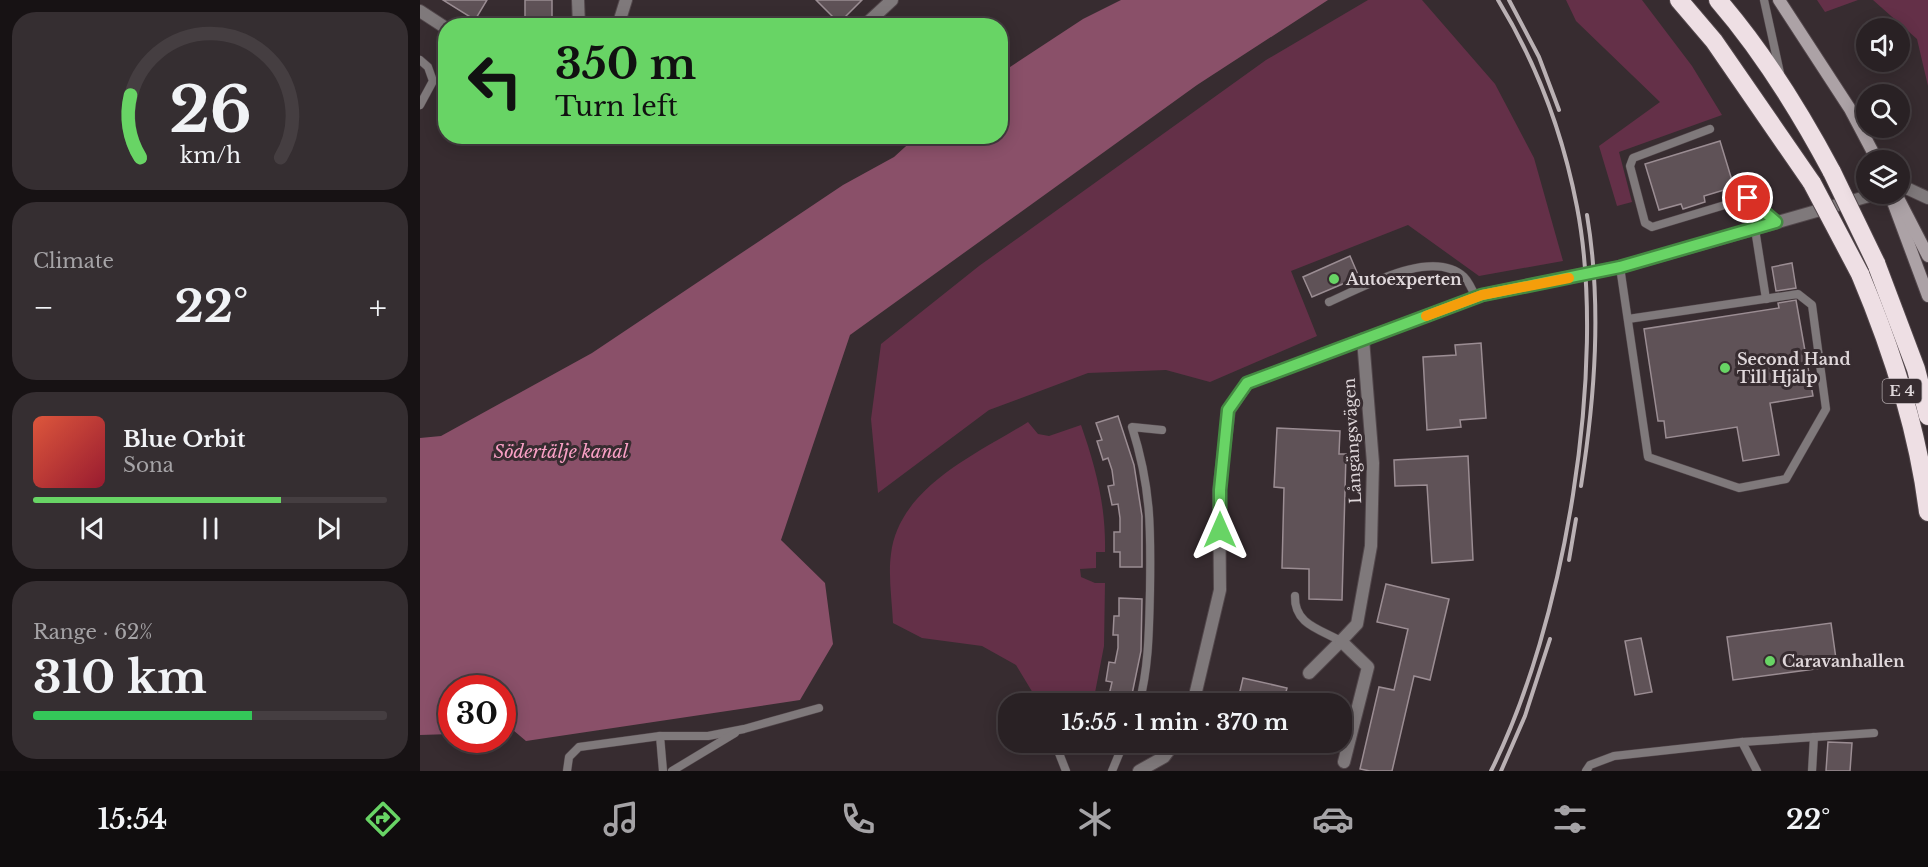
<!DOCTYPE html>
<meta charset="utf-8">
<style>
body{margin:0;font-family:"Libre Baskerville",serif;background:#352e31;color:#f1f3f6;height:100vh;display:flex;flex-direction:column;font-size:22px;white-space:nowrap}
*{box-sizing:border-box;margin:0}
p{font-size:20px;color:#a5a3a6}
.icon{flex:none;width:33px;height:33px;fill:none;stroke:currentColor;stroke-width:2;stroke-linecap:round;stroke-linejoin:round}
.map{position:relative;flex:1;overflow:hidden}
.drawer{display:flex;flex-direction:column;gap:12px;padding:12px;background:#171214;width:420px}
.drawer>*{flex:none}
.hud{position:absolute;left:18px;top:18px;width:570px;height:126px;border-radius:24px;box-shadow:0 3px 15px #0003,0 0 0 2px #453e41;background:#68d465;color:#111;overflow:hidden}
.controls{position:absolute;left:1436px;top:18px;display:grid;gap:12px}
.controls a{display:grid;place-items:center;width:54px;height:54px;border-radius:50%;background:#292124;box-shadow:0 3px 15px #0003,0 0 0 2px #453e41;font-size:30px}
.speed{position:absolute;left:18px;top:675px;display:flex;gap:12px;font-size:30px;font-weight:700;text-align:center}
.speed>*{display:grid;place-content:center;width:78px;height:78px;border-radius:50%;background:#292124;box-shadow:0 3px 15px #0003,0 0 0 2px #453e41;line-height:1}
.speed .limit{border:9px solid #d22;background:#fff;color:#111}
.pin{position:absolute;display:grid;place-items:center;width:51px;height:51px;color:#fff;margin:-26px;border:3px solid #fff;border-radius:50%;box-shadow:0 2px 6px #0007}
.me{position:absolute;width:66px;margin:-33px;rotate:0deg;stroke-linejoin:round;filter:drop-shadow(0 0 4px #0008)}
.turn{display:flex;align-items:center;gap:21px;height:126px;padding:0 18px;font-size:27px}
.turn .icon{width:78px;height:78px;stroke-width:2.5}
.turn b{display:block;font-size:42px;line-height:51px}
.big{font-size:45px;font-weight:700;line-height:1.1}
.drawer .widget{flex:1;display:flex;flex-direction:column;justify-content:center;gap:9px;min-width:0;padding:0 21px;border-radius:24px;background:#352e31}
.drawer .dial{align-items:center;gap:0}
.dial svg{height:156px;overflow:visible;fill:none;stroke:#453e41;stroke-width:7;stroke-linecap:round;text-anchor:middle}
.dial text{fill:#f1f3f6;stroke:none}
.song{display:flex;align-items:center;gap:18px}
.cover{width:72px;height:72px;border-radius:9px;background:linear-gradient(135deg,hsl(10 70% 55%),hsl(350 70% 35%))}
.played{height:6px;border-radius:3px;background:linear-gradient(90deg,#68d465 70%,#453e41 70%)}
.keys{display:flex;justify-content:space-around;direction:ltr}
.heat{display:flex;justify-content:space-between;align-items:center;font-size:33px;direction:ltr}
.charge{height:9px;border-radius:4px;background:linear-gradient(90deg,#34c759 62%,#453e41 0)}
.trip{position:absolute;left:578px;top:693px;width:354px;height:60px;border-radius:24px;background:#292124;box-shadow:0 3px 15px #0003,0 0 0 2px #453e41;font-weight:700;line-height:60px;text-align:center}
.dock{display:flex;height:96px;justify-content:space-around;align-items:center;background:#100d0e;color:#a5a3a6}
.dock .icon{width:42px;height:42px}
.dock .on{color:#68d465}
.dock b{font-size:27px;color:#f1f3f6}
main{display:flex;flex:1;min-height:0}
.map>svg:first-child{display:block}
.green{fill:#643048}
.water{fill:#8a5069}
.building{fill:#5f5257;stroke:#9b8d93;stroke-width:1.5}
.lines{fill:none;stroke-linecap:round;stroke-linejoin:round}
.lane-casing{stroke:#52474b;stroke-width:9}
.street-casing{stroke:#52474b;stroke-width:14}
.secondary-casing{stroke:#52474b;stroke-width:14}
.highway-casing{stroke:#52474b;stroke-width:20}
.lane{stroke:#7f797b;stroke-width:8}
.street{stroke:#7f797b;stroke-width:12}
.secondary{stroke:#aca2a6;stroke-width:12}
.highway{stroke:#eedfe4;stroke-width:18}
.rail{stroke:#bab1b4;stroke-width:4}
.highway-bridge-casing{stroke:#52474b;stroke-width:20;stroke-linecap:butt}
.highway-bridge{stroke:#eedfe4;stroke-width:18}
.route-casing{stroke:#448a42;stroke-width:15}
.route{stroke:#68d465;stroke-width:10}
.slow{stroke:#f59e0b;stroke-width:10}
.poi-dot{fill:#68d465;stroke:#372c30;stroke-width:2}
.labels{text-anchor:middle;stroke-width:6;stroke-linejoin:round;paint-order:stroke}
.shield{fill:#372c30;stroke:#ada4a7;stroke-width:1.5}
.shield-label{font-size:15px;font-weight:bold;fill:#dfd7da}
.poi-label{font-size:16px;font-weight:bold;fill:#dfd7da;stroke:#372c30;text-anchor:start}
.street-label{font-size:16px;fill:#dfd7da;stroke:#372c30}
.water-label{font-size:18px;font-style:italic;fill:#f9a0c5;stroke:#372c30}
</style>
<main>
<section class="drawer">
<div class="widget dial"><svg viewBox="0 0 100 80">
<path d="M14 69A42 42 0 1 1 86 69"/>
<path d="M14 69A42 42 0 0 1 9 37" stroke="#68d465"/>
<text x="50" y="56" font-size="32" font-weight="700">26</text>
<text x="50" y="72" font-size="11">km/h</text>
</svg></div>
<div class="widget"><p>Climate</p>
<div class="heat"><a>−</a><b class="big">22°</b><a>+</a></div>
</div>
<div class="widget">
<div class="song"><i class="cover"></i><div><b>Blue Orbit</b><p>Sona</p></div></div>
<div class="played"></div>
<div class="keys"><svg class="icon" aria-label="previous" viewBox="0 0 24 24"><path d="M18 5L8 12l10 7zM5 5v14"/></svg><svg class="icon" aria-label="pause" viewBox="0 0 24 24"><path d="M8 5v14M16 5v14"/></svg><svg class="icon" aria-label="next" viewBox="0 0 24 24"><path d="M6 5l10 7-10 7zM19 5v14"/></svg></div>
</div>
<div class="widget"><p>Range · 62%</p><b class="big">310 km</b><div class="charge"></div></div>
</section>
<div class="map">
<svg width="1508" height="771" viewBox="0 0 1508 771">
<rect width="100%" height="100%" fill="#372c30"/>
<g class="green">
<polygon points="948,0 1002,0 1075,84 1114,158 1143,261 1059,276 988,225 871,271 897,336 790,382 746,370 668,373 569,410 458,493 451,419 461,344 559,266 846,60"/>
<polygon points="1146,0 1222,0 1272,66 1302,115 1199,152 1212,202 1197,206 1179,146 1240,102 1156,21"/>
<polygon points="1397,0 1438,0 1405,12"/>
<polygon points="1453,0 1508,0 1508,86 1497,39"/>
<path d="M 608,422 L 618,434 L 629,436 L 661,425 C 676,468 686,506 685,552 L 676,552 L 676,568 L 660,569 L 661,577 L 675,583 L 685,583 L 684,646 L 673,703 L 619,703 L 596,665 L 562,646 L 502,638 L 473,623 C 472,601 468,575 471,554 C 479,487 557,454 608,422 Z"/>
</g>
<polygon class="water" points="701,0 908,0 777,85 430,335 361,540 405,583 413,644 380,700 106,741 93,730 83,731 82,688 32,688 31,734 0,735 0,438 21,436 172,353 423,185 474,157 496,137 580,136 581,73 663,19"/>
<g class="building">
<polygon points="23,0 67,0 55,20"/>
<rect x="105" y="0" width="27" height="20"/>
<polygon points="396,0 442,0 419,23"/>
<polygon points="1300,141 1314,187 1284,196 1285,202 1263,209 1261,204 1239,210 1225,164"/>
<polygon points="930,256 939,277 892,297 883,277"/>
<polygon points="1372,263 1376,288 1356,291 1352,267"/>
<polygon points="1376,300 1393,396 1350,403 1359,455 1323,461 1317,427 1246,438 1244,421 1238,421 1224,329 1359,308 1358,303"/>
<polygon points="1061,343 1066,418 1040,420 1041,427 1007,430 1003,357 1036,355 1035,345"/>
<polygon points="698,416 714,465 722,516 722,567 700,567 700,552 694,552 694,532 700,532 700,518 698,504 692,505 688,486 694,485 692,470 688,458 683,460 677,441 682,440 676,423"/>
<polygon points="857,428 920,431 919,454 926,454 922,600 889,599 889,569 862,568 864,488 854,487"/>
<polygon points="1048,456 1053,560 1012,563 1007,485 975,486 974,460"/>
<polygon points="966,584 1029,599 1010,680 994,676 972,771 950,771 940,769 959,687 974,690 988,629 957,622"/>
<polygon points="699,598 722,599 721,651 710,704 687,704 692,682 686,681 689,662 695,663 698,648 698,635 693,635 694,616 699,616"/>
<polygon points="1411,623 1417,666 1313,680 1307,637"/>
<polygon points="1221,638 1232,692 1215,695 1205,641"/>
<polygon points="823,678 867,688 863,704 817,704"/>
<polygon points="1408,742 1432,743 1430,771 1406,771"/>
</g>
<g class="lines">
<g class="lane-casing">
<g id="lane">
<polyline points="1344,0 1360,73"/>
<polyline points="0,60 8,67 13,81 0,105"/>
<polyline points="1290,129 1213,158 1210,166 1225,223 1232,227 1328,198 1356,223"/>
<polyline points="1335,229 1346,299"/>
<polyline points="1200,267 1228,457 1319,488 1366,479 1406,409 1392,305 1378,294 1208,319"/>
<path d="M 909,302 C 942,288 1012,247 1044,277 C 1049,282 1053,291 1056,298"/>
<path d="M 875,596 C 874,624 899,629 921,641"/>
<path d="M 719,704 C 729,666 729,629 730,590 C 731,528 731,487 712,427 L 742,430"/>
<polyline points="240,736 243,771"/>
<polyline points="1322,742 1337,771"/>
<polyline points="637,748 646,771"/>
<polyline points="147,771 149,757 159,747 240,736 288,736 324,729 399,708"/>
<polyline points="252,771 315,733"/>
<polyline points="692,771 704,742"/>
<polyline points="1166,771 1170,765 1194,756 1322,742 1454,733"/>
<polyline points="1392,771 1394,737"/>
</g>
</g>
<g class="street-casing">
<g id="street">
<polyline points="158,0 159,26"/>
<polyline points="0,11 26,28"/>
<polyline points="198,26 206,0"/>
<polyline points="444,26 472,0"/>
<polyline points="1479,187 1482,186 1508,198"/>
<polyline points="889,673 921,641"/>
<polyline points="773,704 800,590 799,490 809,410 827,383 1062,295 1200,267 1456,194"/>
<polyline points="924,762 948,667 921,641 937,624 951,546 953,463 943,339"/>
<polyline points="719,771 744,757 755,742"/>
</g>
</g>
<g class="secondary-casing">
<g id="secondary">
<polyline points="1359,0 1430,109 1457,160"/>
<polyline points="1470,194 1508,296"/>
<polyline points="1478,198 1508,256"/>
</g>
</g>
<g class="highway-casing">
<g id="highway">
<polyline points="1259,0 1294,41 1392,183"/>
<path d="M 1298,0 C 1343,52 1380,112 1412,172"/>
<polyline points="1456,263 1496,369 1508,416"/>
<path d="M 1440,274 C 1472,350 1498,430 1508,512"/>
</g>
</g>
<use href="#lane" class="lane"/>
<use href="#street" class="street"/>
<use href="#secondary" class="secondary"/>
<use href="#highway" class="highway"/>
<g class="rail">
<polyline points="1089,0 1119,57 1139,110"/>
<path d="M 1161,486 C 1175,396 1182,305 1167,215"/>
<polyline points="1149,560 1156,519"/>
<path d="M 1071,771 C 1144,626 1188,367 1157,207 C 1143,134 1117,64 1078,0"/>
<polyline points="1081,771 1105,716 1130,639"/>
</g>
<g class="highway-bridge-casing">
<g id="highway-bridge">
<polyline points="1412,172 1456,263"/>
<polyline points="1392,183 1440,274"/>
</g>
</g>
<use href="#highway-bridge" class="highway-bridge"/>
</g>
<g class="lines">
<g class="route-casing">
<polyline id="route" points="800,530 800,490 808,410 827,383 1062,295 1200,267 1356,222 1328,198"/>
</g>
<use href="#route" class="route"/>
<polyline class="slow" points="1006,316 1062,295 1149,278"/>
</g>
<g class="poi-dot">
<circle cx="914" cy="279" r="6"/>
<circle cx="1305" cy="368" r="6"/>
<circle cx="1350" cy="661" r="6"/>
</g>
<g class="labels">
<rect class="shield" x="1462.5" y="379" width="39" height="24" rx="4.5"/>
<g class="shield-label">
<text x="1482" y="396">E 4</text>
</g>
<g class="poi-label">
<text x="926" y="285">Autoexperten</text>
<text x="1317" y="365">Second Hand<tspan x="1317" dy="18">Till Hjälp</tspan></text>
<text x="1362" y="667">Caravanhallen</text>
</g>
<g class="street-label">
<text transform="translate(932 441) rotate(-93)" y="6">Långängsvägen</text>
</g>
<g class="water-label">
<text x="141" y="458">Södertälje kanal</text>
</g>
</g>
</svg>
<div class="controls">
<a><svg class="icon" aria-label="sound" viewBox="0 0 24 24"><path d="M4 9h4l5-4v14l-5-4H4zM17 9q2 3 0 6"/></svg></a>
<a><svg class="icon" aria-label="search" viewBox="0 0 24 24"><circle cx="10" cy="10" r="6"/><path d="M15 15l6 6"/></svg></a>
<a><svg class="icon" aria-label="layers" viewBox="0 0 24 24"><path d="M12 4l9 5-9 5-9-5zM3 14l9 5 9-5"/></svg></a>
</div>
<div class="speed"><div class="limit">30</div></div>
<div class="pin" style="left:1328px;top:198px;background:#d93025"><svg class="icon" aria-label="arrive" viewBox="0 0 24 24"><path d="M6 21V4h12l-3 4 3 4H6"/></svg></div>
<svg class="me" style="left:800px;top:530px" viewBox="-20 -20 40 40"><path d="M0-17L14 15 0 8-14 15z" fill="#68d465" stroke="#fff" stroke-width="4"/></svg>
<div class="trip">15:55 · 1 min · 370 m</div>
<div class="hud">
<div class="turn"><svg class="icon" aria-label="left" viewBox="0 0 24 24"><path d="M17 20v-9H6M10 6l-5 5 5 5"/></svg><div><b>350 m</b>Turn left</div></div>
</div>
</div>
</main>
<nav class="dock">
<b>15:54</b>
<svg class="icon on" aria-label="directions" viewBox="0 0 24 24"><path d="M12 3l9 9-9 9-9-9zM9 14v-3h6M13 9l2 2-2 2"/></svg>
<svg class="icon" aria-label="music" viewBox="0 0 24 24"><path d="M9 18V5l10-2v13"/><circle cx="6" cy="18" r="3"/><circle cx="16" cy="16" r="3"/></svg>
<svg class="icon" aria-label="phone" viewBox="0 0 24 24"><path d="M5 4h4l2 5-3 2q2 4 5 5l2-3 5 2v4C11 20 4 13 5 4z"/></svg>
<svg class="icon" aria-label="climate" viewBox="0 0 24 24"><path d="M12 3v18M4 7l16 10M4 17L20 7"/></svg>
<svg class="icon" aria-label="car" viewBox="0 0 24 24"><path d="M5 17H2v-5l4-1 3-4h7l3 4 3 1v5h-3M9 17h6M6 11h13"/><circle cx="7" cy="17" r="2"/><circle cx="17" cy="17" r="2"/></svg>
<svg class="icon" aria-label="filters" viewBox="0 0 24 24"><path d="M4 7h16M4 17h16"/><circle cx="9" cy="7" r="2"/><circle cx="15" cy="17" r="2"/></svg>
<b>22°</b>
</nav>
